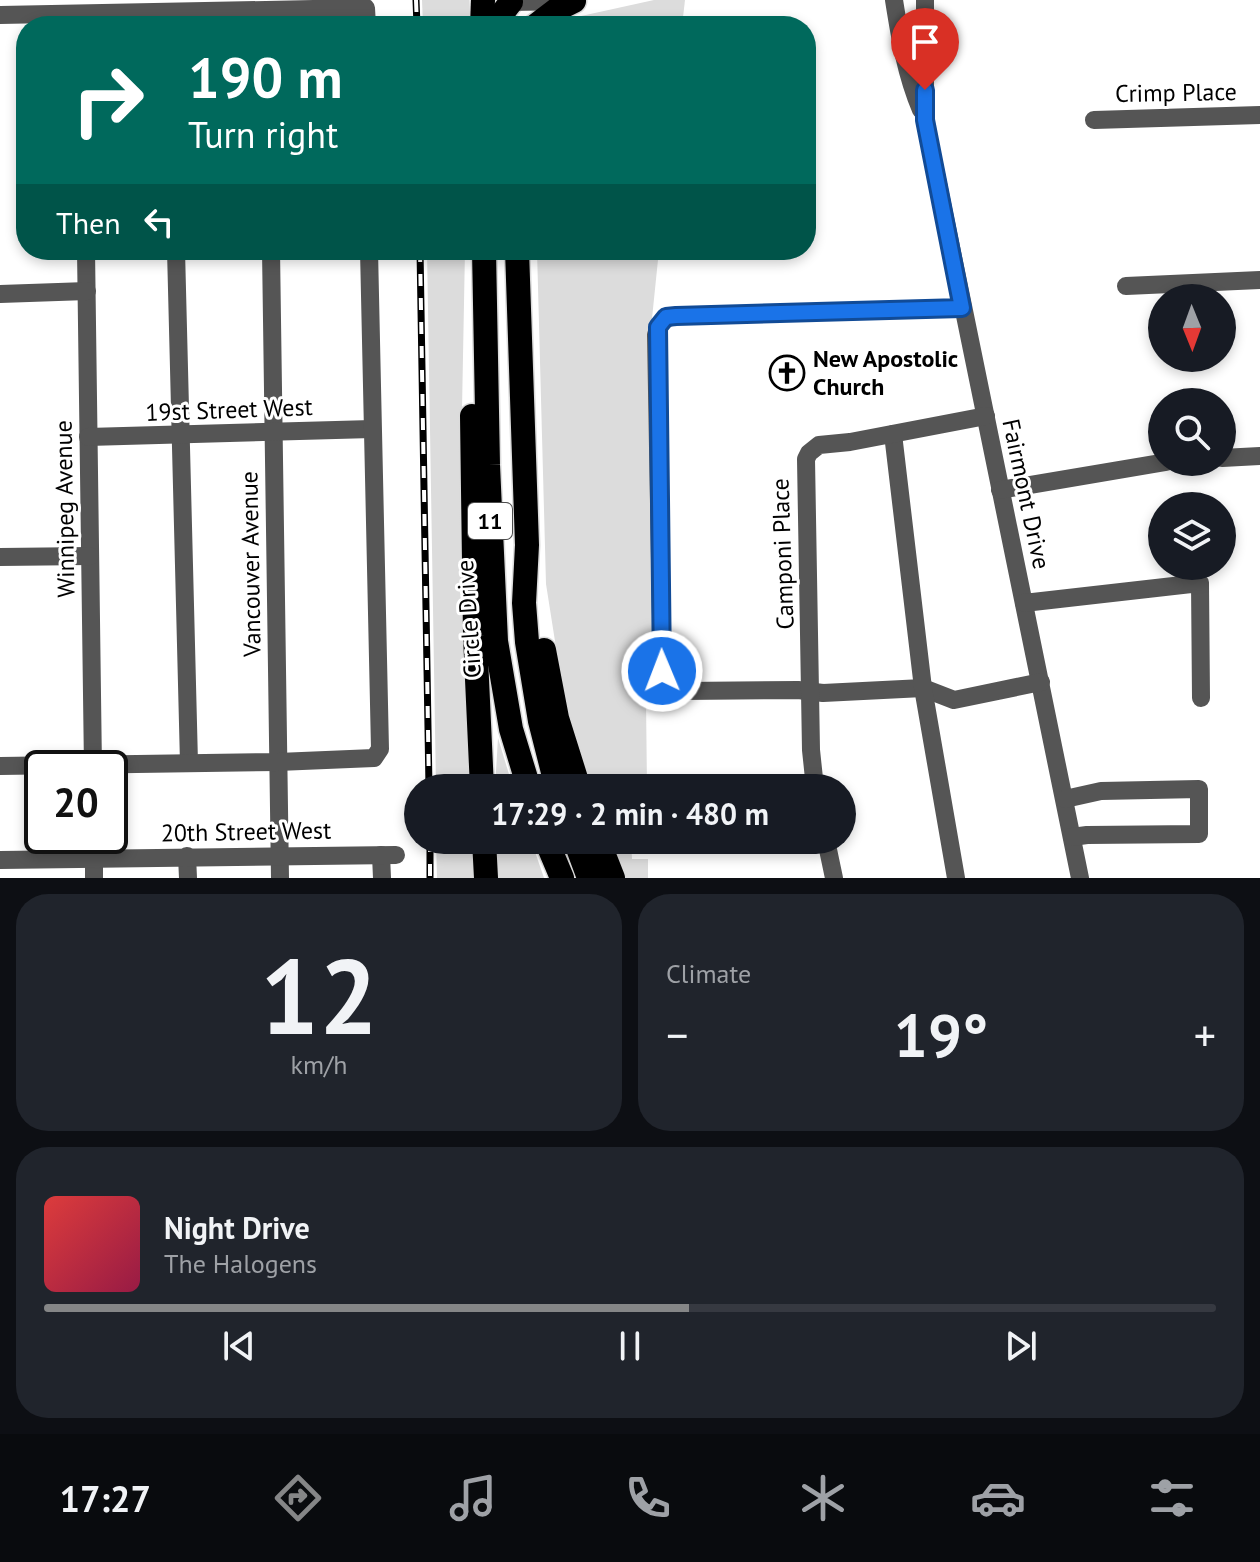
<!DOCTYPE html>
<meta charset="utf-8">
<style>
body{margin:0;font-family:"PT Sans",sans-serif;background:#20242c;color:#f1f3f6;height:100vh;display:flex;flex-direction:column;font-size:30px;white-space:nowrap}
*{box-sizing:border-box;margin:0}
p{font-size:26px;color:#9ea1a6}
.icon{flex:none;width:44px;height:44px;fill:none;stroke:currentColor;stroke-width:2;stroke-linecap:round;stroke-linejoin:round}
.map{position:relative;height:878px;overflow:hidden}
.side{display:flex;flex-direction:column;gap:16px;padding:16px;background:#0d0f14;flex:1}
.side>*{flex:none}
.banner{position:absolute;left:16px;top:16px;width:800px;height:244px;border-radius:32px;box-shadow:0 4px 12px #0003;background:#00695c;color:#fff;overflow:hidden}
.needle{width:52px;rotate:179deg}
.buttons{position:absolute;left:1148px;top:284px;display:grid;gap:16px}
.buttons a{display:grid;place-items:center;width:88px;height:88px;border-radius:50%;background:#171b24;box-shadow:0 4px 12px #0003;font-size:40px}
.speed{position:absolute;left:24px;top:750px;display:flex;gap:16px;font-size:40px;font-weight:700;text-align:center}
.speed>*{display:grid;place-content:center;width:104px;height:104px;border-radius:50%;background:#171b24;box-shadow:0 4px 12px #0003;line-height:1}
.speed .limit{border:4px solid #111;border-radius:12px;background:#fff;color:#111}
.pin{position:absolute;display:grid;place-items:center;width:68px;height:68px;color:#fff;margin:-82px -34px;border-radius:50% 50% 50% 0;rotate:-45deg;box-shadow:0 0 8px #0007}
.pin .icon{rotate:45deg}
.me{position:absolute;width:88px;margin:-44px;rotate:359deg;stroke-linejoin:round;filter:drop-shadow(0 0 6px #0008)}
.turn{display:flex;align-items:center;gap:28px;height:168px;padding:0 40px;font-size:36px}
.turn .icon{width:104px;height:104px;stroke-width:2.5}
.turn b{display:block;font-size:56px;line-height:68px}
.then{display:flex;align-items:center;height:76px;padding:0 40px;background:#0003;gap:16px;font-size:30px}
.big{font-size:60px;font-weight:700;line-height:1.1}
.side .widget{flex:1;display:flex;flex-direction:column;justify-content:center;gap:12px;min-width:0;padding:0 28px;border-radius:32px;background:#20242c}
.side .dial{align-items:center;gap:0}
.dial b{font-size:104px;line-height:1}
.song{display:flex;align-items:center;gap:24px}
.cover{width:96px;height:96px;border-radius:12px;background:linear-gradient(135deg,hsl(0 70% 55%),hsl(340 70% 35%))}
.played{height:8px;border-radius:4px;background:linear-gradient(90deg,#858687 55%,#363941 55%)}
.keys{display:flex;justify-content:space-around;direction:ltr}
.heat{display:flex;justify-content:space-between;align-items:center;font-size:44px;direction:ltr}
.side .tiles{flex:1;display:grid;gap:16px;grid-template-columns:1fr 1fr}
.widget:last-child{grid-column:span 2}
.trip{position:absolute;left:404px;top:774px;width:452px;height:80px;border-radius:40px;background:#171b24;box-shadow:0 4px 12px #0003;font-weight:700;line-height:80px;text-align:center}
.tabs{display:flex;height:128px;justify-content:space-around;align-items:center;background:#090b0e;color:#9ea1a6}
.tabs .icon{width:56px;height:56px}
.tabs .active{color:#858687}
.tabs b{font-size:36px;color:#f1f3f6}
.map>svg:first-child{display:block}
.green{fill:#dcdcdc}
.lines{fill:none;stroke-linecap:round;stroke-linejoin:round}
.highway-casing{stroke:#dbdbdb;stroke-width:27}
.minor{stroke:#555;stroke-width:18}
.highway{stroke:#000;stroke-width:24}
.rail-casing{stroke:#000;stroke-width:7}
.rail{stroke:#fff;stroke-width:4;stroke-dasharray:12;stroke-linecap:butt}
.route-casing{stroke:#114b97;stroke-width:20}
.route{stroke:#1a73e8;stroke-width:14}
.labels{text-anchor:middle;stroke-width:6;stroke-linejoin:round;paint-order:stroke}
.shield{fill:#fff;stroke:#4c4c4c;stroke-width:2}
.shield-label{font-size:22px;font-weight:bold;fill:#000}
.street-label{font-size:24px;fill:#000;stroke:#fff}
.poi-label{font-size:24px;font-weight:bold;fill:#000;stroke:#fff;text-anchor:start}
</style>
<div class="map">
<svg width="1260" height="878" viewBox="0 0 1260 878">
<rect width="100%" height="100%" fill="#fff"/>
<g class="green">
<polygon points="422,0 469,0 469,26 423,26"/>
<polygon points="654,0 685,0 682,26 552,26 563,20"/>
<polygon points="427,250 465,250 460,516 474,788 436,788"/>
<polygon points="537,250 659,250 650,338 656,698 646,699 647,788 590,788 563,692 546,584"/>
<polygon points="498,738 512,784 513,788 495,788"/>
<polygon points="436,840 475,840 476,878 437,878"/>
<polygon points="496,840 531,840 544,878 497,878"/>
<polygon points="608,840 631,840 632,859 648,859 648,878 623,878"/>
</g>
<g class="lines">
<g class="highway-casing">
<g id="highway">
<polyline points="482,26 483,0"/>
<polyline points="499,26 501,15 511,2"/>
<polyline points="535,26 556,10 574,1"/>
<polyline points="484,250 488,465 496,641 511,729 529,788"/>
<polyline points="517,250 527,545 524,603 527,642 540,721 557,788"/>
<polyline points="472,416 475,636 482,788"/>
<polyline points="544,650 557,718 579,788"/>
<polyline points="484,840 486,878"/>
<polyline points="546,840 562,878"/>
<polyline points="575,840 589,878"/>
<polyline points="598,840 613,878"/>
</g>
</g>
<g class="minor">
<path d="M 894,0 C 900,38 906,75 921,110"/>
<polyline points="925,0 925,120 1080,878"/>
<polyline points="511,2 569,1"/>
<polyline points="0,15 366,8 367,26"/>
<polyline points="1094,120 1260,115"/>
<polyline points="86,250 93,768"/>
<polyline points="176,250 189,763"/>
<polyline points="271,250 280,878"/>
<polyline points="1126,286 1260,280"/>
<polyline points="0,294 87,291"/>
<path d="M 962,308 L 676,316 C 664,318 659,322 656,335 L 662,671 L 668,685 L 682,691 L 798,690 L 823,693 L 923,688 L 954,700 L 1041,682"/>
<polyline points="893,434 923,688 956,878"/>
<polyline points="88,437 372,429"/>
<polyline points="1222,458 1260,456"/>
<polyline points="1000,490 1166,462"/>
<polyline points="0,557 90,556"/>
<polyline points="1024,603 1200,583 1201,698"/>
<polyline points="0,766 278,762 374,758 380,749 369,250"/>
<polyline points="815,788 811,750 806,459 809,453 819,445 850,442 986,416"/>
<polyline points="1065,799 1101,791 1199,789 1199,834 1087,835 1072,837"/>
<polyline points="94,836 94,878"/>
<polyline points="826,840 834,878"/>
<polyline points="381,855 382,878"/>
<polyline points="187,856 188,878"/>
<polyline points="0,860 396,855"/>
</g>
<use href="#highway" class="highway"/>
<g class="rail-casing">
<g id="rail">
<polyline points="416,0 417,26"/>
<polyline points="420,250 429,788"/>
<polyline points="430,840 430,878"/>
</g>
</g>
<use href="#rail" class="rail"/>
</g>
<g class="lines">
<g class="route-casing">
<polyline id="route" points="662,671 658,327 666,317 676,316 962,308 925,120 925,90"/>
</g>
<use href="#route" class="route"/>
</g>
<defs>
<g id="church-ring" transform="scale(1.8)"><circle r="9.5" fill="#fff" stroke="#000" stroke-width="1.5"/><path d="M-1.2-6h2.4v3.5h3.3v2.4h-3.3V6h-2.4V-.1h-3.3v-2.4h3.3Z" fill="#000"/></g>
</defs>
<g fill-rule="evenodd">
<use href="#church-ring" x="787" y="373"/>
</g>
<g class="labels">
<rect class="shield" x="468" y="503" width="44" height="36" rx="6"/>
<g class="shield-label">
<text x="490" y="529">11</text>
</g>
<g class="street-label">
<text transform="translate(1176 93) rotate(-1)" y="8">Crimp Place</text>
<text transform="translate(229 410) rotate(-2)" y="8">19st Street West</text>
<text transform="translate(1026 494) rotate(78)" y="8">Fairmont Drive</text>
<text transform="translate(65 509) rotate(-91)" y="8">Winnipeg Avenue</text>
<text transform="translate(783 554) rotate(-92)" y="8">Camponi Place</text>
<text transform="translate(251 564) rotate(-91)" y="8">Vancouver Avenue</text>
<text transform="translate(469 619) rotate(-94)" y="8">Circle Drive</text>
<text transform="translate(246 832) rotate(-1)" y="8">20th Street West</text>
</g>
<g class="poi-label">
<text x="813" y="367">New Apostolic<tspan x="813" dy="28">Church</tspan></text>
</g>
</g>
</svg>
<div class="buttons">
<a><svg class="needle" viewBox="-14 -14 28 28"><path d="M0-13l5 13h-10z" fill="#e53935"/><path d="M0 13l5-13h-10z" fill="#9ea1a6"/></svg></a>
<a><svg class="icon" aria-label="search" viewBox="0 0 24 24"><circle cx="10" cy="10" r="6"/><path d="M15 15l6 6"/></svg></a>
<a><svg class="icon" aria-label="layers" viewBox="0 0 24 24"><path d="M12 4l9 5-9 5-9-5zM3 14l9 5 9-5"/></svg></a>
</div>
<div class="speed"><div class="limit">20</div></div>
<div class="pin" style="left:925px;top:90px;background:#d93025"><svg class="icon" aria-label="arrive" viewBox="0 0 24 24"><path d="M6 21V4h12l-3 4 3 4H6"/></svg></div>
<svg class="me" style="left:662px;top:671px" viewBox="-20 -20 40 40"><circle r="17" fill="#1a73e8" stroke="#fff" stroke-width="3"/><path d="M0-11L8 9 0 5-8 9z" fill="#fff"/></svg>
<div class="trip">17:29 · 2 min · 480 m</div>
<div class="banner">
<div class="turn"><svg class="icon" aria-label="right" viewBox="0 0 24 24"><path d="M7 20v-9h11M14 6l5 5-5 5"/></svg><div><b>190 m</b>Turn right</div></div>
<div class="then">Then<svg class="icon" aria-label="left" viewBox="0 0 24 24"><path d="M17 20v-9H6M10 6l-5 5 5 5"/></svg></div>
</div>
</div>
<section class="side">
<div class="tiles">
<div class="widget dial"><b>12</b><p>km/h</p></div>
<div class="widget"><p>Climate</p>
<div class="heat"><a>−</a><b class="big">19°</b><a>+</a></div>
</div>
<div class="widget">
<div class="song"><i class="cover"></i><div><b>Night Drive</b><p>The Halogens</p></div></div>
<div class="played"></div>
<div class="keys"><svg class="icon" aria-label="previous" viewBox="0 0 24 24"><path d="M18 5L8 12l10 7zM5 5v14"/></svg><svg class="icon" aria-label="pause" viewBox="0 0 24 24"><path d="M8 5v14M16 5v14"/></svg><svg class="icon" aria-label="next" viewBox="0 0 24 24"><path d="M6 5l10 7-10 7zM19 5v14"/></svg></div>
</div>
</div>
</section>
<nav class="tabs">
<b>17:27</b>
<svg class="icon active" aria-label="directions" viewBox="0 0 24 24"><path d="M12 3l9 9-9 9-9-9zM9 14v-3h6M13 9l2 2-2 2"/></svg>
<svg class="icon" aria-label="music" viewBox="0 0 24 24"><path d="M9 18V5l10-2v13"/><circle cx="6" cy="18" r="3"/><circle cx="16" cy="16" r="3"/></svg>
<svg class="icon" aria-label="phone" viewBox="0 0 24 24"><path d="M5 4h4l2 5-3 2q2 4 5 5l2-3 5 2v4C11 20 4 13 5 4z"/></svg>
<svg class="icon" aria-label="climate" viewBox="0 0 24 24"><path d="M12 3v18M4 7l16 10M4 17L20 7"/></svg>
<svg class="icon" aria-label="car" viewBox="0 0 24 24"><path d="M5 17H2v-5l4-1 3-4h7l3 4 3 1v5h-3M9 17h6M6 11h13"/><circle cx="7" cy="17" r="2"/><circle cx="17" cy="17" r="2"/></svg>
<svg class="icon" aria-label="filters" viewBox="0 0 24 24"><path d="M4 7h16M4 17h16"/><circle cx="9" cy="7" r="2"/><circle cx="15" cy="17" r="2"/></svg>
</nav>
